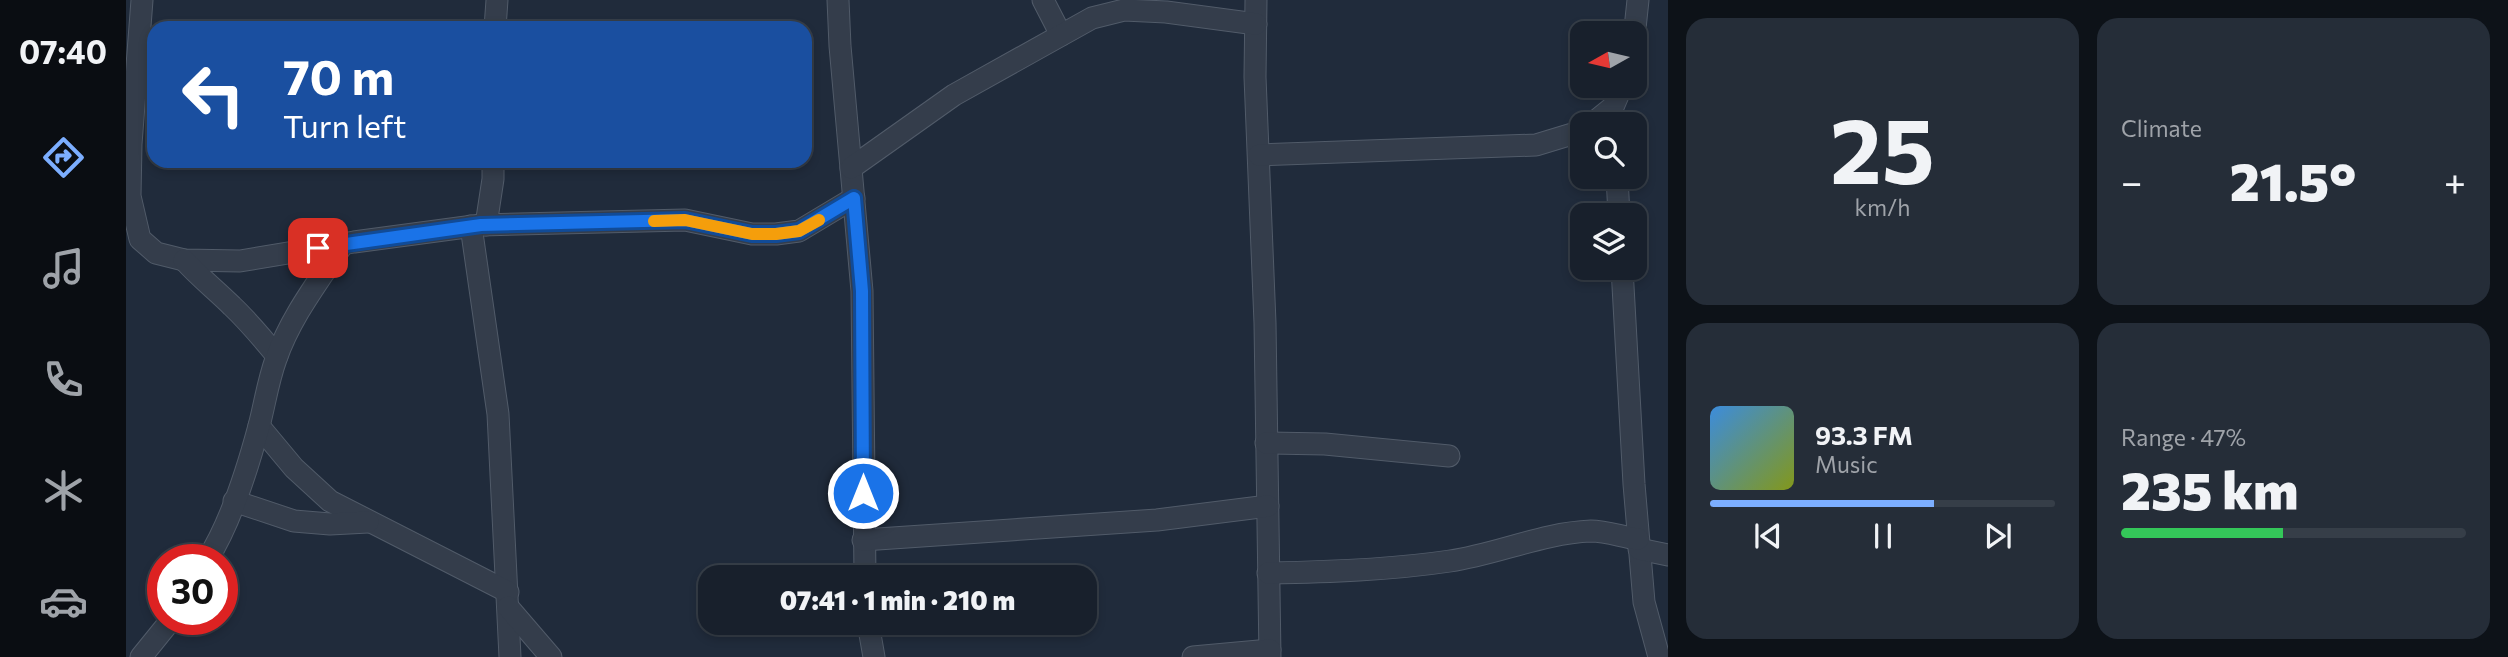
<!DOCTYPE html>
<meta charset="utf-8">
<style>
body{margin:0;font-family:Commissioner,sans-serif;background:#252d38;color:#f1f3f6;height:100vh;display:flex;flex-direction:column;font-size:26px;white-space:nowrap}
*{box-sizing:border-box;margin:0}
p{font-size:23px;color:#9fa3a9}
.icon{flex:none;width:38px;height:38px;fill:none;stroke:currentColor;stroke-width:2;stroke-linecap:round;stroke-linejoin:round}
.map{position:relative;flex:1;overflow:hidden}
.sheet{display:flex;flex-direction:column;gap:18px;padding:18px;background:#0d1218;width:840px}
.sheet>*{flex:none}
.top-card{position:absolute;left:21px;top:21px;width:665px;height:147px;border-radius:21px;box-shadow:0 4px 10px #0003,0 0 0 2px #363e48;background:#1a4fa0;color:#fff;overflow:hidden}
.needle{width:46px;rotate:262deg}
.buttons{position:absolute;left:1444px;top:21px;display:grid;gap:14px}
.buttons a{display:grid;place-items:center;width:77px;height:77px;border-radius:14px;background:#18202c;box-shadow:0 4px 10px #0003,0 0 0 2px #363e48;font-size:35px}
.speed{position:absolute;left:21px;top:544px;display:flex;gap:14px;font-size:35px;font-weight:700;text-align:center}
.speed>*{display:grid;place-content:center;width:91px;height:91px;border-radius:50%;background:#18202c;box-shadow:0 4px 10px #0003,0 0 0 2px #363e48;line-height:1}
.speed .limit{border:10px solid #d22;background:#fff;color:#111}
.pin{position:absolute;display:grid;place-items:center;width:60px;height:60px;color:#fff;margin:-30px;border-radius:14px;box-shadow:0 4px 10px #0006}
.me{position:absolute;width:77px;margin:-38px;rotate:0deg;stroke-linejoin:round;filter:drop-shadow(0 0 5px #0008)}
.turn{display:flex;align-items:center;gap:24px;height:147px;padding:0 21px;font-size:32px}
.turn .icon{width:91px;height:91px;stroke-width:2.5}
.turn b{display:block;font-size:49px;line-height:60px}
.big{font-size:52px;font-weight:800;line-height:1.1}
.sheet .widget{flex:1;display:flex;flex-direction:column;justify-content:center;gap:10px;min-width:0;padding:0 24px;border-radius:21px;background:#252d38}
.sheet .dial{align-items:center;gap:0}
.dial b{font-size:91px;line-height:1}
.song{display:flex;align-items:center;gap:21px}
.cover{width:84px;height:84px;border-radius:10px;background:linear-gradient(135deg,hsl(210 70% 55%),hsl(70 70% 35%))}
.played{height:7px;border-radius:4px;background:linear-gradient(90deg,#7caeff 65%,#363e48 65%)}
.keys{display:flex;justify-content:space-around;direction:ltr}
.heat{display:flex;justify-content:space-between;align-items:center;font-size:38px;direction:ltr}
.charge{height:10px;border-radius:5px;background:linear-gradient(90deg,#34c759 47%,#363e48 0)}
.sheet .tiles{flex:1;display:grid;gap:18px;grid-template-columns:repeat(2,1fr)}
.trip{position:absolute;left:572px;top:565px;width:399px;height:70px;border-radius:21px;background:#18202c;box-shadow:0 4px 10px #0003,0 0 0 2px #363e48;font-weight:800;line-height:70px;text-align:center}
main{display:flex;flex:1;min-height:0}
.tabs{display:flex;flex-direction:column;width:126px;justify-content:space-around;align-items:center;background:#0a0d12;color:#9fa3a9}
.tabs .icon{width:49px;height:49px}
.tabs .current{color:#7caeff}
.tabs b{font-size:32px;color:#f1f3f6}
.map>svg:first-child{display:block}
.lines{fill:none;stroke-linecap:round;stroke-linejoin:round}
.minor-casing{stroke:#515b69;stroke-width:23}
.minor{stroke:#343d4b;stroke-width:21}
.route-casing{stroke:#114b97;stroke-width:18}
.route{stroke:#1a73e8;stroke-width:12}
.slow{stroke:#f59e0b;stroke-width:12}
</style>
<main>
<nav class="tabs">
<b>07:40</b>
<svg class="icon current" aria-label="directions" viewBox="0 0 24 24"><path d="M12 3l9 9-9 9-9-9zM9 14v-3h6M13 9l2 2-2 2"/></svg>
<svg class="icon" aria-label="music" viewBox="0 0 24 24"><path d="M9 18V5l10-2v13"/><circle cx="6" cy="18" r="3"/><circle cx="16" cy="16" r="3"/></svg>
<svg class="icon" aria-label="phone" viewBox="0 0 24 24"><path d="M5 4h4l2 5-3 2q2 4 5 5l2-3 5 2v4C11 20 4 13 5 4z"/></svg>
<svg class="icon" aria-label="climate" viewBox="0 0 24 24"><path d="M12 3v18M4 7l16 10M4 17L20 7"/></svg>
<svg class="icon" aria-label="car" viewBox="0 0 24 24"><path d="M5 17H2v-5l4-1 3-4h7l3 4 3 1v5h-3M9 17h6M6 11h13"/><circle cx="7" cy="17" r="2"/><circle cx="17" cy="17" r="2"/></svg>
</nav>
<div class="map">
<svg width="1542" height="657" viewBox="0 0 1542 657">
<rect width="100%" height="100%" fill="#202b3b"/>
<g class="lines">
<g class="minor-casing">
<g id="minor">
<polyline points="16,0 5,144 4,196 14,239 30,253 58,260 114,261 228,242 355,225 559,220 626,234 650,234 673,231 728,198"/>
<polyline points="712,0 714,46 736,291 739,578"/>
<polyline points="917,0 935,35"/>
<polyline points="1130,0 1129,77 1139,323 1144,657"/>
<polyline points="369,28 371,0"/>
<polyline points="1508,38 1512,0"/>
<polyline points="1466,124 1487,107 1496,86"/>
<polyline points="1133,155 1410,145 1456,131"/>
<polyline points="725,168 828,95 966,18 998,10 1040,12 1130,24"/>
<polyline points="1491,177 1493,215"/>
<polyline points="360,225 367,179 367,161"/>
<polyline points="345,226 372,414 384,657"/>
<path d="M 58,260 C 73,277 90,290 106,306 C 123,322 137,339 151,356"/>
<polyline points="1496,268 1508,484 1518,602 1533,657"/>
<polyline points="133,426 168,468 204,501 382,592"/>
<polyline points="1140,443 1199,444 1323,456"/>
<polyline points="108,501 168,521 204,524 242,522"/>
<polyline points="737,540 1031,520 1142,506"/>
<polyline points="1513,549 1542,555"/>
<path d="M 81,560 C 104,524 122,467 133,426 C 139,403 142,381 150,359 C 165,316 193,281 217,244"/>
<path d="M 1142,573 C 1202,572 1264,570 1324,561 C 1372,554 1416,533 1465,531 C 1480,531 1497,537 1512,539"/>
<polyline points="382,607 425,657"/>
<polyline points="742,623 748,657"/>
<polyline points="15,657 45,620"/>
<polyline points="1067,657 1144,650"/>
</g>
</g>
<use href="#minor" class="minor"/>
</g>
<g class="lines">
<g class="route-casing">
<polyline id="route" points="192,248 355,225 559,220 626,234 650,234 673,231 728,198 736,291 737,493"/>
</g>
<use href="#route" class="route"/>
<polyline class="slow" points="528,221 559,220 626,234 650,234 673,231 693,220"/>
</g>
</svg>
<div class="buttons">
<a><svg class="needle" viewBox="-14 -14 28 28"><path d="M0-13l5 13h-10z" fill="#e53935"/><path d="M0 13l5-13h-10z" fill="#9fa3a9"/></svg></a>
<a><svg class="icon" aria-label="search" viewBox="0 0 24 24"><circle cx="10" cy="10" r="6"/><path d="M15 15l6 6"/></svg></a>
<a><svg class="icon" aria-label="layers" viewBox="0 0 24 24"><path d="M12 4l9 5-9 5-9-5zM3 14l9 5 9-5"/></svg></a>
</div>
<div class="speed"><div class="limit">30</div></div>
<div class="pin" style="left:192px;top:248px;background:#d93025"><svg class="icon" aria-label="arrive" viewBox="0 0 24 24"><path d="M6 21V4h12l-3 4 3 4H6"/></svg></div>
<svg class="me" style="left:737px;top:493px" viewBox="-20 -20 40 40"><circle r="17" fill="#1a73e8" stroke="#fff" stroke-width="3"/><path d="M0-11L8 9 0 5-8 9z" fill="#fff"/></svg>
<div class="trip">07:41 · 1 min · 210 m</div>
<div class="top-card">
<div class="turn"><svg class="icon" aria-label="left" viewBox="0 0 24 24"><path d="M17 20v-9H6M10 6l-5 5 5 5"/></svg><div><b>70 m</b>Turn left</div></div>
</div>
</div>
<section class="sheet">
<div class="tiles">
<div class="widget dial"><b>25</b><p>km/h</p></div>
<div class="widget"><p>Climate</p>
<div class="heat"><a>−</a><b class="big">21.5°</b><a>+</a></div>
</div>
<div class="widget">
<div class="song"><i class="cover"></i><div><b>93.3 FM</b><p>Music</p></div></div>
<div class="played"></div>
<div class="keys"><svg class="icon" aria-label="previous" viewBox="0 0 24 24"><path d="M18 5L8 12l10 7zM5 5v14"/></svg><svg class="icon" aria-label="pause" viewBox="0 0 24 24"><path d="M8 5v14M16 5v14"/></svg><svg class="icon" aria-label="next" viewBox="0 0 24 24"><path d="M6 5l10 7-10 7zM19 5v14"/></svg></div>
</div>
<div class="widget"><p>Range · 47%</p><b class="big">235 km</b><div class="charge"></div></div>
</div>
</section>
</main>
